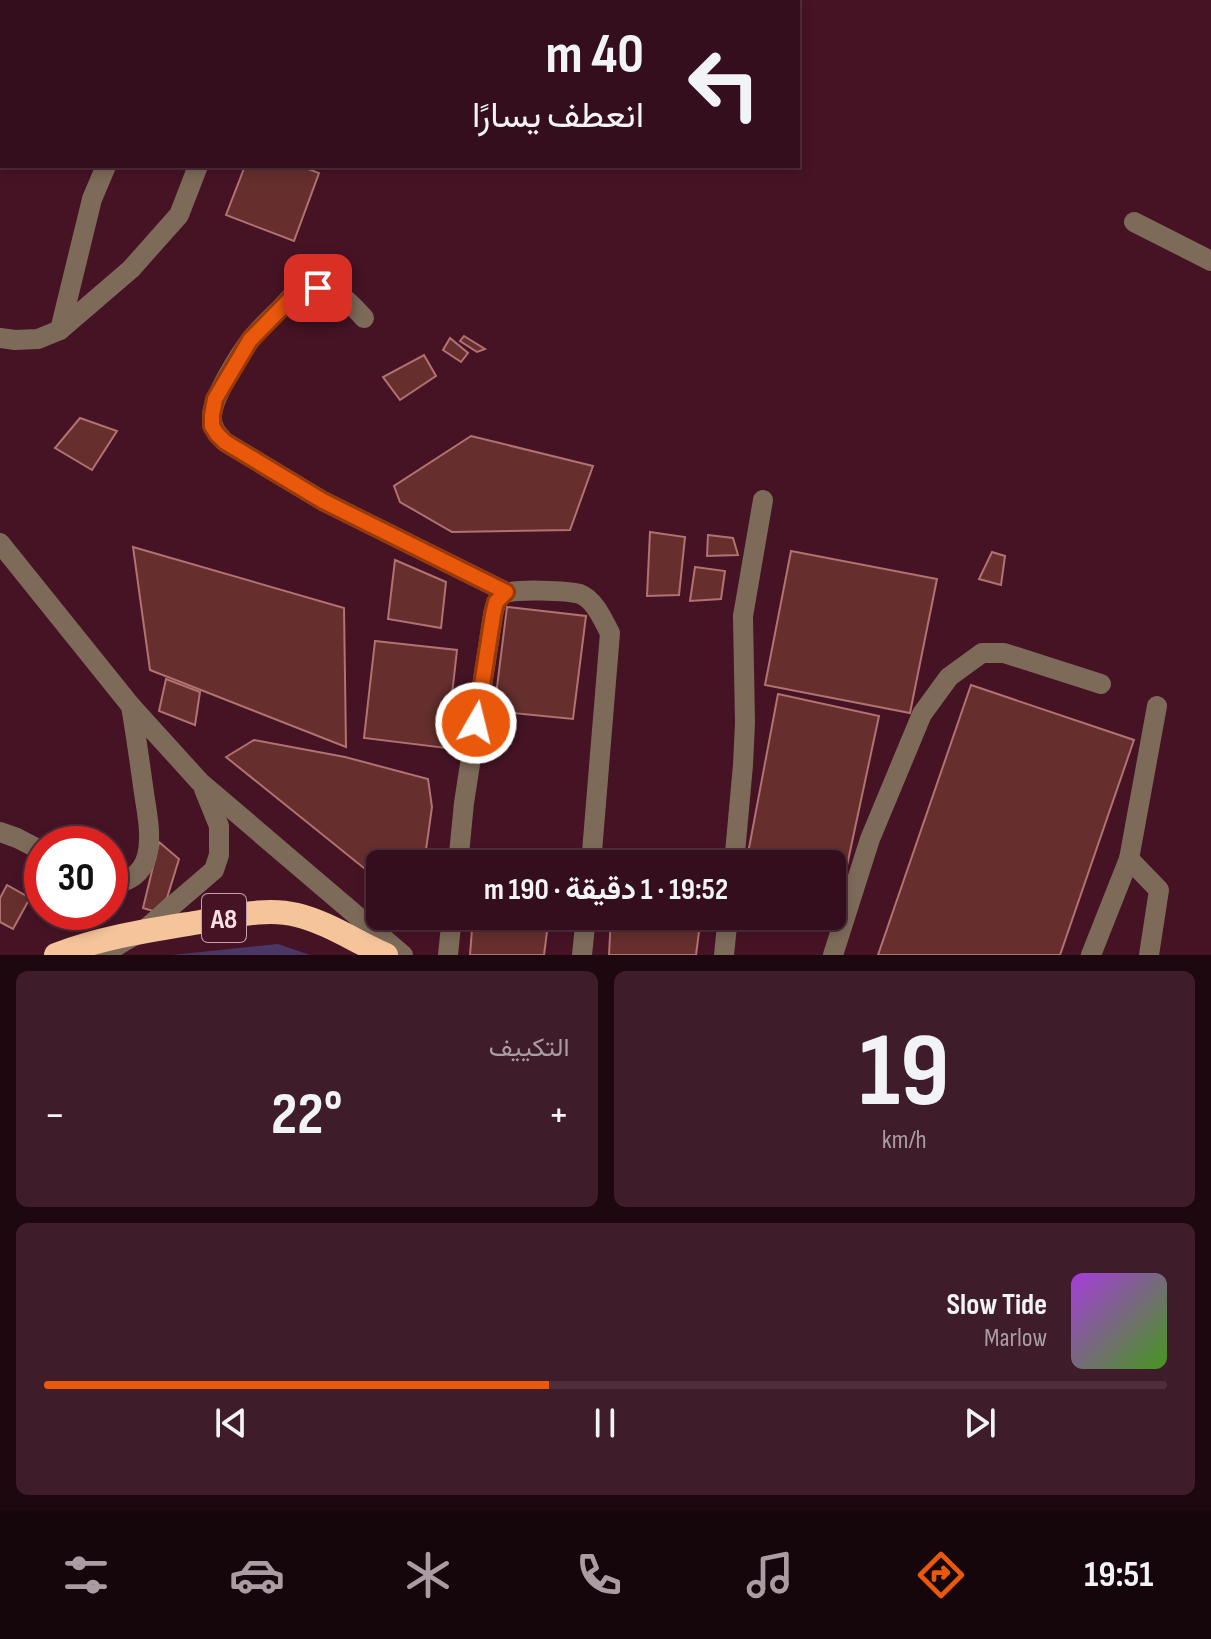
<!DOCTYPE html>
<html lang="ar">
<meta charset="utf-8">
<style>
body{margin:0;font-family:"Sofia Sans Condensed",Vazirmatn,sans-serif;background:#3f1c29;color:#f1f3f6;direction:rtl;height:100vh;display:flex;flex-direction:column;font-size:30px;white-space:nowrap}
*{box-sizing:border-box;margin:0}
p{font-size:26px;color:#a99ca3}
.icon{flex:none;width:44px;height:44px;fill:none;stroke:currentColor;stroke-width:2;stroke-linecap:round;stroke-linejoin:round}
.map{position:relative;height:955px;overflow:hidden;direction:ltr}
.panel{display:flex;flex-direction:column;gap:16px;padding:16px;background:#1d080f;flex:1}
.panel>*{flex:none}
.top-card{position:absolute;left:0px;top:0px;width:800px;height:168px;box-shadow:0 4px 12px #0003,0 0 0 2px #4e2e3b;direction:rtl;background:#340e1c;color:#f1f3f6;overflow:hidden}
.speed{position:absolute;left:24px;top:826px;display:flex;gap:16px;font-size:40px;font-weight:700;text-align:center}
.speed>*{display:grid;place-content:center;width:104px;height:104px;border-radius:50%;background:#340e1c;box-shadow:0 4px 12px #0003,0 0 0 2px #4e2e3b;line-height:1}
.speed .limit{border:12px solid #d22;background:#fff;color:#111}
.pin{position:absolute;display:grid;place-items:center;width:68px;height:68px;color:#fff;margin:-34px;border-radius:16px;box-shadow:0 4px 12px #0006}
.me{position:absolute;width:88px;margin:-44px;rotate:8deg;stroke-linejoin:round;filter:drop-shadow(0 0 6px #0008)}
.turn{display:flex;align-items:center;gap:28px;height:168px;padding:0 24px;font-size:36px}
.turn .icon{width:104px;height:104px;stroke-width:2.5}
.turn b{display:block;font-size:56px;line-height:68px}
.big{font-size:60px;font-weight:700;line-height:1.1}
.panel .card{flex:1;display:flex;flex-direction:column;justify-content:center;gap:12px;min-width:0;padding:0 28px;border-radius:12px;background:#3f1c29}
.panel .dial{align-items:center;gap:0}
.dial b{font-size:104px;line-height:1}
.song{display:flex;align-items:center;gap:24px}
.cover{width:96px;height:96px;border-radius:12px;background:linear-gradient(135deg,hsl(280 70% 55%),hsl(100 70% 35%))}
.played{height:8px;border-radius:4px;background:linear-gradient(90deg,#ea580c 45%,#4e2e3b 45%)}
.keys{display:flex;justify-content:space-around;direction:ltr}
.heat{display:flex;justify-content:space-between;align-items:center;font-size:44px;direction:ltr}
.panel .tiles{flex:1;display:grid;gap:16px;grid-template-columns:1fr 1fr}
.card:last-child{grid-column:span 2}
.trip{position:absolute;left:366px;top:850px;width:480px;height:80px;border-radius:12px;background:#340e1c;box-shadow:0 4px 12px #0003,0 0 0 2px #4e2e3b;font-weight:700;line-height:80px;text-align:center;direction:rtl}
.tab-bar{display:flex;height:128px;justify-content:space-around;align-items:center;background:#15060b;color:#a99ca3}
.tab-bar .icon{width:56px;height:56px}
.tab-bar .selected{color:#ea580c}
.tab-bar b{font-size:36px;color:#f1f3f6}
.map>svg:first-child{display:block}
.green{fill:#4a3765}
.building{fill:#662f2e;stroke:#b17270;stroke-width:2}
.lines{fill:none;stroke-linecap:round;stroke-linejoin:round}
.minor{stroke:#7d6a59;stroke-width:20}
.highway{stroke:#f6c49a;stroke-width:24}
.route-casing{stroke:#983908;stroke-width:20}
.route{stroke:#ea580c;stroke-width:14}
.labels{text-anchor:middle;stroke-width:8;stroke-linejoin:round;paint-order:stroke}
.shield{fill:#461325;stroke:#c5a2ac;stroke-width:2}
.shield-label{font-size:28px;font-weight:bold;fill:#fbe0e6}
</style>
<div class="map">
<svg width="1211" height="955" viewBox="0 0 1211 955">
<rect width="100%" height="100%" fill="#461325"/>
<polygon class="green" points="278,944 310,955 172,955"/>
<g class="building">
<polygon points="245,166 300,166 319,173 294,241 226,215"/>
<polygon points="464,336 485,349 477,352 460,341"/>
<polygon points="450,338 468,353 461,362 443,350"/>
<polygon points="424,355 436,376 400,400 383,377"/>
<polygon points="80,418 117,431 92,470 55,448"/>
<polygon points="471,436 593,466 570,530 452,532 400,502 394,486"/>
<polygon points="650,532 685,537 679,595 647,596"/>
<polygon points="708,535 733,538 738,555 707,556"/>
<polygon points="133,547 344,608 346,747 150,670"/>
<polygon points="791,551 937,579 910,713 765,685"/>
<polygon points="992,552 1005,556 1001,585 979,579"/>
<polygon points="395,560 446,582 441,628 388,619"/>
<polygon points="695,567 725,571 721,599 690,601"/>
<polygon points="507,607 586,616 573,719 494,711"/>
<polygon points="375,641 457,650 446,748 364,738"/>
<polygon points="166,679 200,692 195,725 159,711"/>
<polygon points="971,685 1134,740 1060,955 878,955"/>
<polygon points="778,694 879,716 833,931 774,916 832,916 832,864 746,864"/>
<polygon points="254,740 345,757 428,779 432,807 424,864 380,864 380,881 226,757"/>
<polygon points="159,842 179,859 167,898 153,911 143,908"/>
<polygon points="7,885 30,898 13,929 0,922 0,898"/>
<polygon points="473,916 549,916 544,955 470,955"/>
<polygon points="611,916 701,916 696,955 609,955"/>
</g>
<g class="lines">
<g class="minor">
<polyline points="421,0 422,2"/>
<polyline points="162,2 163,0"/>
<polyline points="261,2 261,0"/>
<polyline points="1134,222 1211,261"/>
<path d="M 364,318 C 347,299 330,280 301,290 C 294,293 287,301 282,307 C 272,317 261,327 252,338 C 240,353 213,397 212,415 C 211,427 217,434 225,442 L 323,501 L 506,592"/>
<polyline points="60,330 92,199 106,166"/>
<polyline points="0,338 15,340 38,339 60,330 131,269 179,215 198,166"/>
<polyline points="0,543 131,706 200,782 403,955"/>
<polyline points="0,832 17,838 42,851"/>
<polyline points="1129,859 1159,890 1149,955"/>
<path d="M 458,864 L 464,803 L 493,615 C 495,606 496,599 504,594 C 513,588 569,591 580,594 C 595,600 603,620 610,633 L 591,864"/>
<polyline points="734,864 743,765 745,723 743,616 763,500"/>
<path d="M 110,884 C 128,883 142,874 147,856 C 152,836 147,813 144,793 C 140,764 136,735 131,706"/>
<polyline points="103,955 123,942 143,931 214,870 219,855 219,826 204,789"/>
<polyline points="448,955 452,916"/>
<polyline points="582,955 586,916"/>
<polyline points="724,955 728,916"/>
<polyline points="833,955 870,839 922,714 949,677 982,653 1004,653 1101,684"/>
<polyline points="1091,955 1129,859 1157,706"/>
</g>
<path class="highway" d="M 56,955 C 102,937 152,930 200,922 C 231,917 265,907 297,915 C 329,923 356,942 386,955"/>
</g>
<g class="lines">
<g class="route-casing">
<polyline id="route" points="318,288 299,290 250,340 215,399 212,415 212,426 217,434 225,442 323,501 506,592 496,602 493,615 476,723"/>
</g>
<use href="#route" class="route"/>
</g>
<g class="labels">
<rect class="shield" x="202" y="894" width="44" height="48" rx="6"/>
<g class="shield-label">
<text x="224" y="928">A8</text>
</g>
</g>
</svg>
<div class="speed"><div class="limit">30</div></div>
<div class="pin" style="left:318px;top:288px;background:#d93025"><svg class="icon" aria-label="arrive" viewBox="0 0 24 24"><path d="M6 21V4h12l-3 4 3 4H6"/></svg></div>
<svg class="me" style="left:476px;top:723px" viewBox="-20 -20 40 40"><circle r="17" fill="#ea580c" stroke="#fff" stroke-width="3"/><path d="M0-11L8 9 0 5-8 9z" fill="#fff"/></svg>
<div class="trip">19:52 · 1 دقيقة · 190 m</div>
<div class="top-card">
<div class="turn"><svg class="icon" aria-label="left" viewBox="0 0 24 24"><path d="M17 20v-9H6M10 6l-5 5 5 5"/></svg><div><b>40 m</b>انعطف يسارًا</div></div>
</div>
</div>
<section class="panel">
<div class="tiles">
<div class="card dial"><b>19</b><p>km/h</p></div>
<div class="card"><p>التكييف</p>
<div class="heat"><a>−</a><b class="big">22°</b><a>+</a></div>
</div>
<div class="card">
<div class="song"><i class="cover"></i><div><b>Slow Tide</b><p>Marlow</p></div></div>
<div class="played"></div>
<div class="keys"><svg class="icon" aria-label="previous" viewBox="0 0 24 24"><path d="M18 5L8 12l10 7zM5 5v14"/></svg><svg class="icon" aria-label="pause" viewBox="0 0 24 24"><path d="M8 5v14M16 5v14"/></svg><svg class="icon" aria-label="next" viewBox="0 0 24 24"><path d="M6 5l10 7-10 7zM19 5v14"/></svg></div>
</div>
</div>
</section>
<nav class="tab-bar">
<b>19:51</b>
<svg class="icon selected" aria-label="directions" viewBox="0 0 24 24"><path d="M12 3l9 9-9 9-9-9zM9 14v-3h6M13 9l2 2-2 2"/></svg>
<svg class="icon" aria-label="music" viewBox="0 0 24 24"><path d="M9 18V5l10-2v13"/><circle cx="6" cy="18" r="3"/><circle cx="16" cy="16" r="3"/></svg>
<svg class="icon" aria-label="phone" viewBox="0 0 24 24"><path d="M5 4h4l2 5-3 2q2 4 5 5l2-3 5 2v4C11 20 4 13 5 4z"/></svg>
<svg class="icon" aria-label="climate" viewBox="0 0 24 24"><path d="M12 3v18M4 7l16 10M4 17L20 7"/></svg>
<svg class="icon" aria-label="car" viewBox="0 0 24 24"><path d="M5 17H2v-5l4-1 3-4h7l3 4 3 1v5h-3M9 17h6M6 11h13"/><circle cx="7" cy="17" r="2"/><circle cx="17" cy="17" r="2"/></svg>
<svg class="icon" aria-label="filters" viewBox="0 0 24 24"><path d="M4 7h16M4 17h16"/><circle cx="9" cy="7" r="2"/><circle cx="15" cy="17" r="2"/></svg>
</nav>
